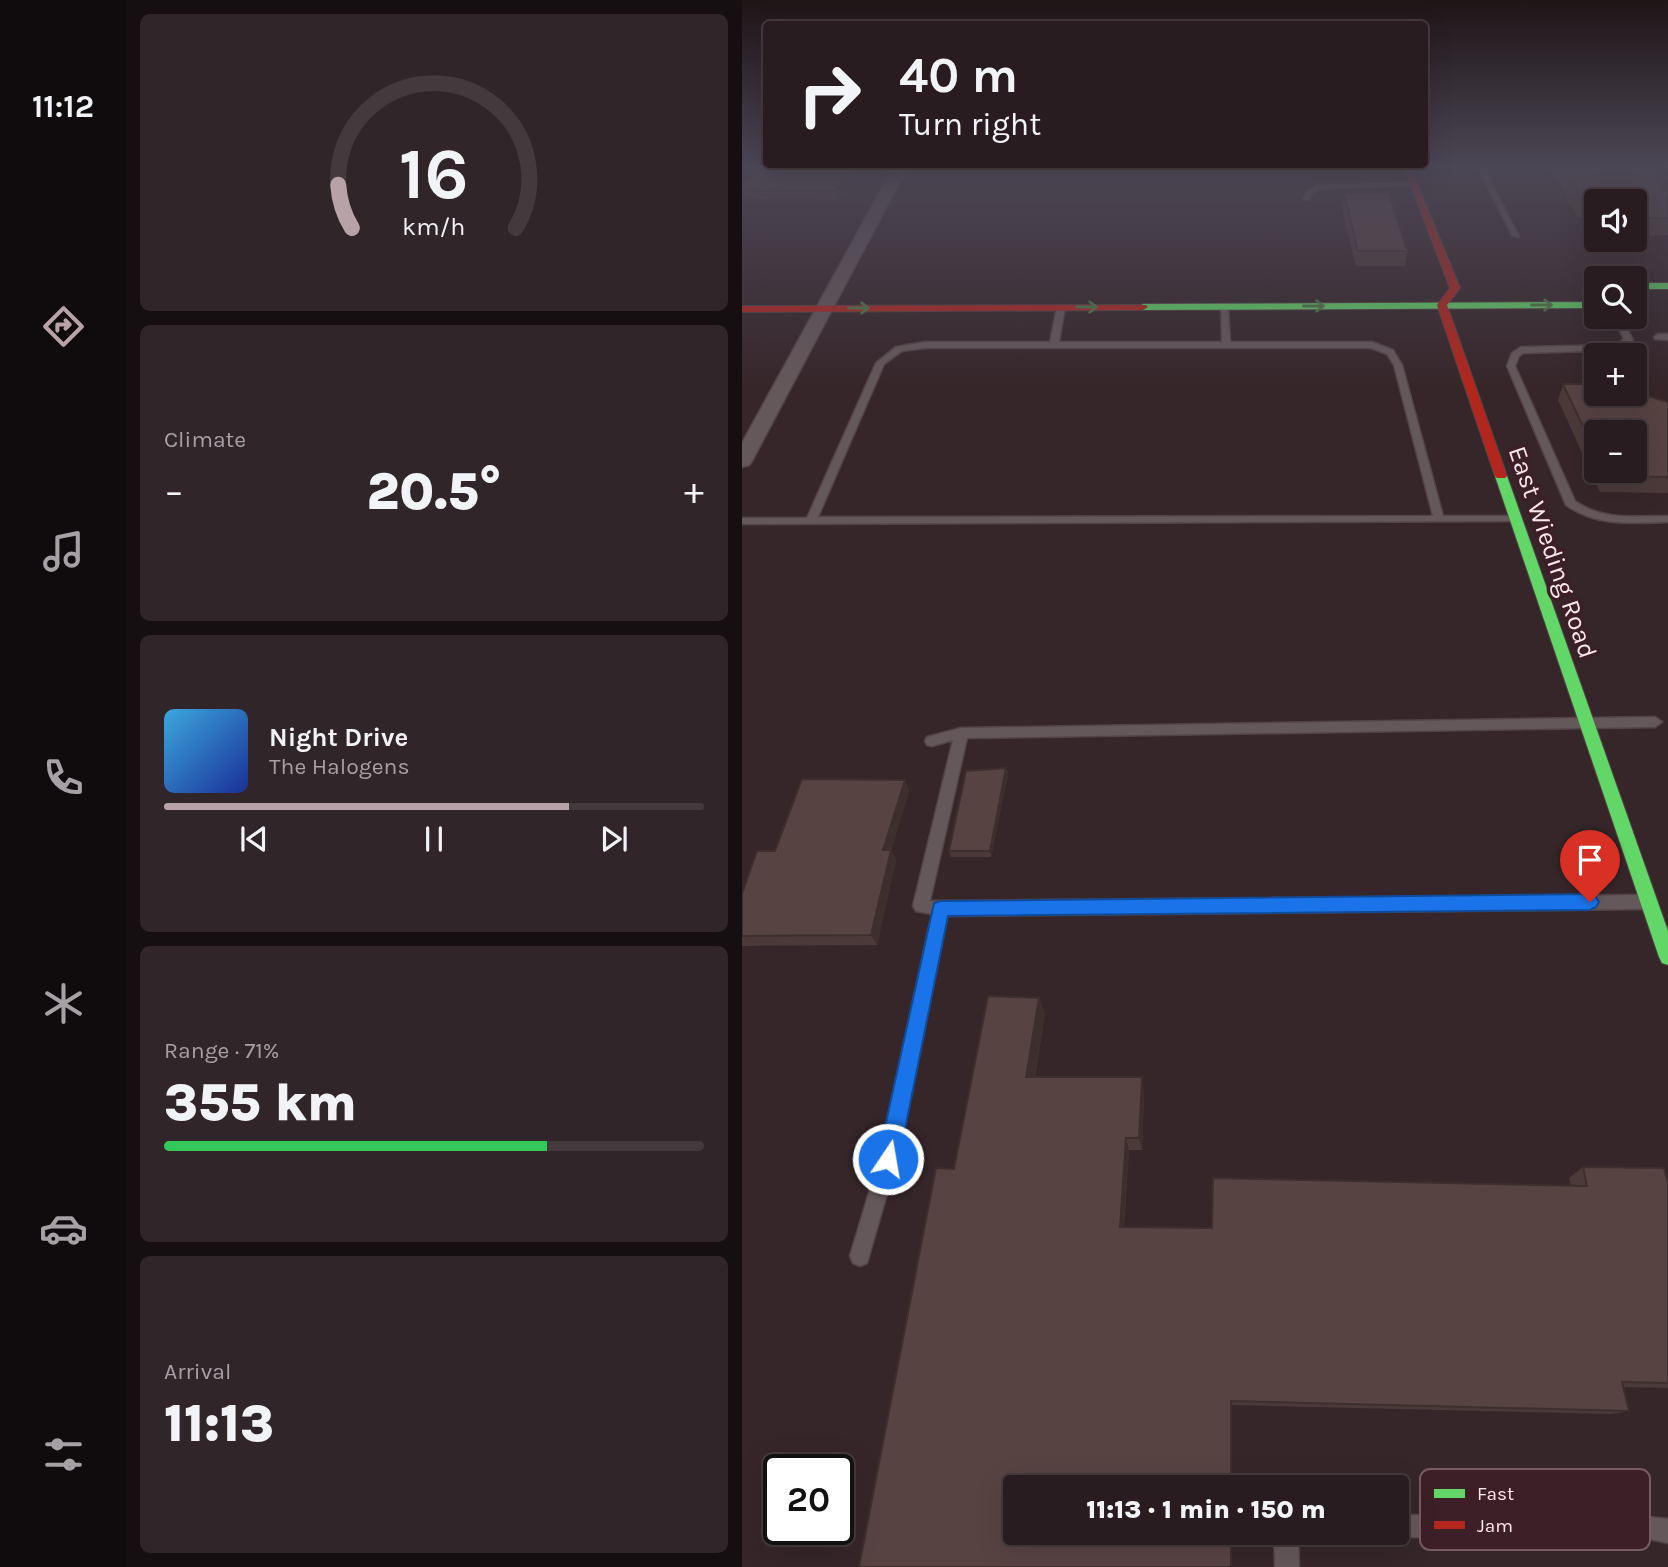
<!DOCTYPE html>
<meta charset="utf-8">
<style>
body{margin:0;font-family:Karla,sans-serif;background:#302529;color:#f1f3f6;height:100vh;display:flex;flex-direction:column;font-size:26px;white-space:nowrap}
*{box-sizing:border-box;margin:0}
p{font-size:23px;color:#a5a1a5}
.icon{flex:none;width:38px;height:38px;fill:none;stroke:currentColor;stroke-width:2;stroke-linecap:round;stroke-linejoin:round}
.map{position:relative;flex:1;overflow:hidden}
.details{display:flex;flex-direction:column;gap:14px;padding:14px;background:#160f12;width:616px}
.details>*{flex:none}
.hud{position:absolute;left:21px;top:21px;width:665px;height:147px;border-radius:7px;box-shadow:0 7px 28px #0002,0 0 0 2px #443a3e;background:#281c20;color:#f1f3f6;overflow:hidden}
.tools{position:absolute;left:842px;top:189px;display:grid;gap:14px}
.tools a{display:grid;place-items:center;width:63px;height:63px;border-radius:7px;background:#281c20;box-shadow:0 7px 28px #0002,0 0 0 2px #443a3e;font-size:35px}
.speed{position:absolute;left:21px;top:1454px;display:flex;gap:14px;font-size:35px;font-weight:700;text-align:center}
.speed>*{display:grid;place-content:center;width:91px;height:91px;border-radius:50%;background:#281c20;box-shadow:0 7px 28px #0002,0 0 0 2px #443a3e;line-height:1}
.speed .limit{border:4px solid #111;border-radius:10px;background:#fff;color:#111}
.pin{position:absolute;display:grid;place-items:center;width:60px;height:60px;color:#fff;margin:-72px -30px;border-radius:50% 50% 50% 0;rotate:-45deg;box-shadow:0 0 7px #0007}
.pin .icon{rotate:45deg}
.me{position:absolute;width:77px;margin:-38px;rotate:12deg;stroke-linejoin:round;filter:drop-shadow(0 0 5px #0008)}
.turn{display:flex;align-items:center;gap:24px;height:147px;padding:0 21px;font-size:32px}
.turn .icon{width:91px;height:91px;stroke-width:2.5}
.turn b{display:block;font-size:49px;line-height:60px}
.big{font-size:52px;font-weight:800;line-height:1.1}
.details .widget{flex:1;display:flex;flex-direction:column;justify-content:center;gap:10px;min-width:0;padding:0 24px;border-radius:10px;background:#302529}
.details .dial{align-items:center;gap:0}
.dial svg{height:182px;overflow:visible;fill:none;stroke:#443a3e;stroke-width:7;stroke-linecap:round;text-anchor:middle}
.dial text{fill:#f1f3f6;stroke:none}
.song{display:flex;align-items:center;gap:21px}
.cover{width:84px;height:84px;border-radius:10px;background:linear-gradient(135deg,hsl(200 70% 55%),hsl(230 70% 35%))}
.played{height:7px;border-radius:4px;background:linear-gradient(90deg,#b7a3a7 75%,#443a3e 75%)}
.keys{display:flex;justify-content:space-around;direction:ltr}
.heat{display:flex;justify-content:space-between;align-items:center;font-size:38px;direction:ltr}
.charge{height:10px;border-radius:5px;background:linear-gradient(90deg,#34c759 71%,#443a3e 0)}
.trip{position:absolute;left:261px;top:1475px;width:406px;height:70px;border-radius:7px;background:#281c20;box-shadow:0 7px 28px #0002,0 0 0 2px #443a3e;font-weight:800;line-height:70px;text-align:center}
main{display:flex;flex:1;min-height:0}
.dock{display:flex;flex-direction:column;width:126px;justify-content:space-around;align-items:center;background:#100b0d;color:#a5a1a5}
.dock .icon{width:49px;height:49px}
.dock .current{color:#b7a3a7}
.dock b{font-size:32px;color:#f1f3f6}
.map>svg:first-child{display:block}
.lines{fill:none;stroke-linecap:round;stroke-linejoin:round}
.lane-casing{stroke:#524347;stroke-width:3}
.street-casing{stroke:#524347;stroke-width:3}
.fast-casing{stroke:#524347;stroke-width:2}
.jam-casing{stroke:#524347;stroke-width:2}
.lane{fill:#65585b;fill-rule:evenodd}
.street{fill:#65585b;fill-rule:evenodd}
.fast{fill:#63d668;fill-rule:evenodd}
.jam{fill:#b3261e;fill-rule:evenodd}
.wall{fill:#4c3a3a;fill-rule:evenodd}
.shaded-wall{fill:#3e2f2f}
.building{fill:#584343;stroke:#3e2f2f;stroke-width:2}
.oneway{stroke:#507a48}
.route{fill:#1a73e8;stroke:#114b97;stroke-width:2}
.labels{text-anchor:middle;stroke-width:7;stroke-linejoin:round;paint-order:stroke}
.street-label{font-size:26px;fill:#fce7eb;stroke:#3d1f27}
.key{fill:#3d1f27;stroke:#765b62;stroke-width:2}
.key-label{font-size:19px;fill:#fce7eb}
</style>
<main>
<nav class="dock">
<b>11:12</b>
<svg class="icon current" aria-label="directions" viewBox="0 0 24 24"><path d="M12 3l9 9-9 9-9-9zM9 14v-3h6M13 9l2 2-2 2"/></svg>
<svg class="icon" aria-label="music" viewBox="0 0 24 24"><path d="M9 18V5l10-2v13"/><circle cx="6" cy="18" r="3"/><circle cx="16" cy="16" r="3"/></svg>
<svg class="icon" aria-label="phone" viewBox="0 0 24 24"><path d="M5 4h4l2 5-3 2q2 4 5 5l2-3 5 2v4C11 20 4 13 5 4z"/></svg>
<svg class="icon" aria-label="climate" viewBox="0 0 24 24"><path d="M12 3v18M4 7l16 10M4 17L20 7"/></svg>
<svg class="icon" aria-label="car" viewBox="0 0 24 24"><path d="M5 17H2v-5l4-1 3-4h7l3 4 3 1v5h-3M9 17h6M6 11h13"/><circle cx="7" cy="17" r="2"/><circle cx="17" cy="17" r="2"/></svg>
<svg class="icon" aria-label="filters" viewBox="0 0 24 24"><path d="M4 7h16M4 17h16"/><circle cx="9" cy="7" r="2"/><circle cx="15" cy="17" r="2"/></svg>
</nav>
<section class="details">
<div class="widget dial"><svg viewBox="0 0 100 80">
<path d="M14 69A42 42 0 1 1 86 69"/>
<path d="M14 69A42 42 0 0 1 8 50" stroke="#b7a3a7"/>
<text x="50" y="56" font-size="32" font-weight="700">16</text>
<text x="50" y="72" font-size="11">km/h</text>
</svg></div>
<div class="widget"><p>Climate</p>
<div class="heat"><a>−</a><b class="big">20.5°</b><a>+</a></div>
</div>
<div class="widget">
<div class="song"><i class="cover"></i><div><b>Night Drive</b><p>The Halogens</p></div></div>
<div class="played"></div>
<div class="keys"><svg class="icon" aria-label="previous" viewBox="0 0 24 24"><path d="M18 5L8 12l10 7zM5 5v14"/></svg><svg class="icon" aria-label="pause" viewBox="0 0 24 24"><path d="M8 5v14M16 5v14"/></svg><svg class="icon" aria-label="next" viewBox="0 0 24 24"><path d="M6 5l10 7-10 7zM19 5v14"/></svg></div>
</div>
<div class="widget"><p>Range · 71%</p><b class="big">355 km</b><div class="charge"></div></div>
<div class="widget"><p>Arrival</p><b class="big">11:13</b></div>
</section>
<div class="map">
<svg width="926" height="1567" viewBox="0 0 926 1567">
<rect width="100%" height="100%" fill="#36262a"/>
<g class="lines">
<g class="lane-casing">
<g id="lane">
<polygon points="736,168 742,168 777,237 770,235"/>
<polygon points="671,182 673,185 576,189 569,194 567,200 562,199 564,192 574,185"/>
<path d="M 479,304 L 486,306 L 488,342 L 630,342 L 651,350 L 660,365 L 701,516 L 774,516 L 779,519 L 778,521 L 0,524 L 0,518 L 65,518 L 134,363 L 154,347 L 183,342 L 308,342 L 315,307 L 319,305 L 323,307 L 317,342 L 480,342 ZM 183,348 L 629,348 L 645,354 L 652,365 L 691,516 L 76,517 L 142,364 L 160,351 Z"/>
<path d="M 871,317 L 879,317 L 891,340 L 879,350 L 781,353 L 777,356 L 773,366 L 833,501 C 861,521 893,516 926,516 L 926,522 C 890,523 855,527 824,505 L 765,366 L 770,353 L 779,347 L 874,345 L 882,339 Z"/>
<polygon points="916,334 926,334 926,340 913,339 912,337"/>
<polygon points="913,717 920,722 913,727 225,738 188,901 902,895 907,897 910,902 907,907 902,909 205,916 155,1159 125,1263 118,1266 111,1263 108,1256 137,1159 190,914 174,911 171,906 211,740 190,746 185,745 183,741 185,737 219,728"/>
<polygon points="654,1515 907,1517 926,1519 926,1543 907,1539 654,1537 645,1533 654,1533"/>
<polygon points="532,1533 556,1533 557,1567 533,1567"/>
</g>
</g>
<g class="street-casing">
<polygon id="street" points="151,168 165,168 10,461 7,465 0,467 0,443"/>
</g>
<g class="fast-casing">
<g id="fast">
<rect x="892" y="283" width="34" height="6"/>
<polygon points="854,302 854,308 401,310 396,307 401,304"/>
<polygon points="759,473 765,476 926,931 926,965 920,963 917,957 753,476"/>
</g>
</g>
<g class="jam-casing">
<g id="jam">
<polygon points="662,168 669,168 718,288 705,305 765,476 763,478 755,478 753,476 695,305 708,288"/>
<polygon points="404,305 406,307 401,310 0,312 0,306"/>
</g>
</g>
<use href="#lane" class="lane"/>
<use href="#street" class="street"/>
<use href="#fast" class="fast"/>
<use href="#jam" class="jam"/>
</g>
<g class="wall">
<polygon points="118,168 96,200 0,199 0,185"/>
<polygon points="808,168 905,168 926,193 926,235 892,236 892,201 854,201 854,229 847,217 836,217"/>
<polygon points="602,193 665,251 663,266 614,266 600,208"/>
<path d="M 821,384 L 905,396 L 926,402 L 926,493 L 858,492 L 816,400 ZM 854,432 L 892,471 L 854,471 Z"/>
<polygon points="264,768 266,774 249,857 209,857 207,851"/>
<polygon points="163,780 167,791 149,851 154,860 135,945 0,946 0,894 33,851"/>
<polygon points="303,1013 293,1077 402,1091 400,1150 387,1150 382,1227 470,1228 829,1186 827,1178 841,1167 926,1183 926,1388 881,1387 887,1411 870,1414 489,1405 212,1169"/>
</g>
<g class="shaded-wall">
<polygon points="110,168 118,168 96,200 93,191"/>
<polygon points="264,768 266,774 249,857 248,851"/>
<polygon points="163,780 167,791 149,851 154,860 135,945 129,935 141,850"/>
<polygon points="297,998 303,1013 290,1091 284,1077"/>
<polygon points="400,1077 402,1091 400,1150 397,1138"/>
<polygon points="384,1138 387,1150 381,1236 378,1227"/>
</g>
<g class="building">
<polygon points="15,168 110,168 93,191 0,190 0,185"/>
<polygon points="822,168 905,168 926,193 926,218 892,218 892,201 854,201 854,202 852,199 841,200"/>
<polygon points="602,193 647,193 665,251 616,251"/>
<polygon points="821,384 854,384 854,394 892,394 892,385 899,385 905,396 926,402 926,477 864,476 862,471 892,471 892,432 854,432 854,454"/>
<polygon points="264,768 248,851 207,851 224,771"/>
<polygon points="60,779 163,780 141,850 149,850 129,935 0,936 0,894 15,851 33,851"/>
<polygon points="246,996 297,998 284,1077 400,1077 397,1138 384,1138 378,1227 470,1228 471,1178 845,1186 841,1167 922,1168 926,1183 926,1383 880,1382 887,1411 489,1401 489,1488 273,1488 273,1533 489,1533 489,1567 117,1567 194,1168 212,1169"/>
</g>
<defs><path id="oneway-shaft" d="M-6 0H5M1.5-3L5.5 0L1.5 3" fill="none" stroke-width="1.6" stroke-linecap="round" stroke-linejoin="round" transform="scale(1.75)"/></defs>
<g class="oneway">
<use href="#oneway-shaft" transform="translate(800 305)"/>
<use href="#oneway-shaft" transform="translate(572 306)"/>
<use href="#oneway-shaft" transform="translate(345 307)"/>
<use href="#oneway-shaft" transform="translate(117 308)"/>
</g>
<linearGradient id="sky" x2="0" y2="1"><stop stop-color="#1e1517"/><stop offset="0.43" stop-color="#4c4755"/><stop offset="1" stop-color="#4c4755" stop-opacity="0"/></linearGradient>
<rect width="926" height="387" fill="url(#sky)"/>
<polygon class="route" points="848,894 854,897 857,902 854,907 848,910 206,916 157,1159 154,1167 146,1170 139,1167 136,1159 192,903 199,901"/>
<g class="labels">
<g class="street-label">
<text transform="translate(811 552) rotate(71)" y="9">East Wieding Road</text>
</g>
</g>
<rect x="678" y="1469" width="230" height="81" rx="10" class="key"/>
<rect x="692" y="1489" width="31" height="9" fill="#63d668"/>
<rect x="692" y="1521" width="31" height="8" fill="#b3261e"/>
<g class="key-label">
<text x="735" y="1500">Fast</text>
<text x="735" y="1532">Jam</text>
</g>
</svg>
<div class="tools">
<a><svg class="icon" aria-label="sound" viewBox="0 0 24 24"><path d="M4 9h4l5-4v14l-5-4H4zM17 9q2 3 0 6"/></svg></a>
<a><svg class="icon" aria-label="search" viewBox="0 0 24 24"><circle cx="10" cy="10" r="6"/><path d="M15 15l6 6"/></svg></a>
<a>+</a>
<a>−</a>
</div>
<div class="speed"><div class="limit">20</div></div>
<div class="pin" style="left:848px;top:902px;background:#d93025"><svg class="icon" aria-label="arrive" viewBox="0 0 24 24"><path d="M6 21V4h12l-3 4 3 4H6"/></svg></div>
<svg class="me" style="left:146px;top:1159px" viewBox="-20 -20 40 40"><circle r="17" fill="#1a73e8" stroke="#fff" stroke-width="3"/><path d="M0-11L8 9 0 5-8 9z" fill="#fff"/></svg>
<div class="trip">11:13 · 1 min · 150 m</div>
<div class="hud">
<div class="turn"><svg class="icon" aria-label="right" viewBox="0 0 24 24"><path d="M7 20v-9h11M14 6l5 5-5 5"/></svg><div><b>40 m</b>Turn right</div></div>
</div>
</div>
</main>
